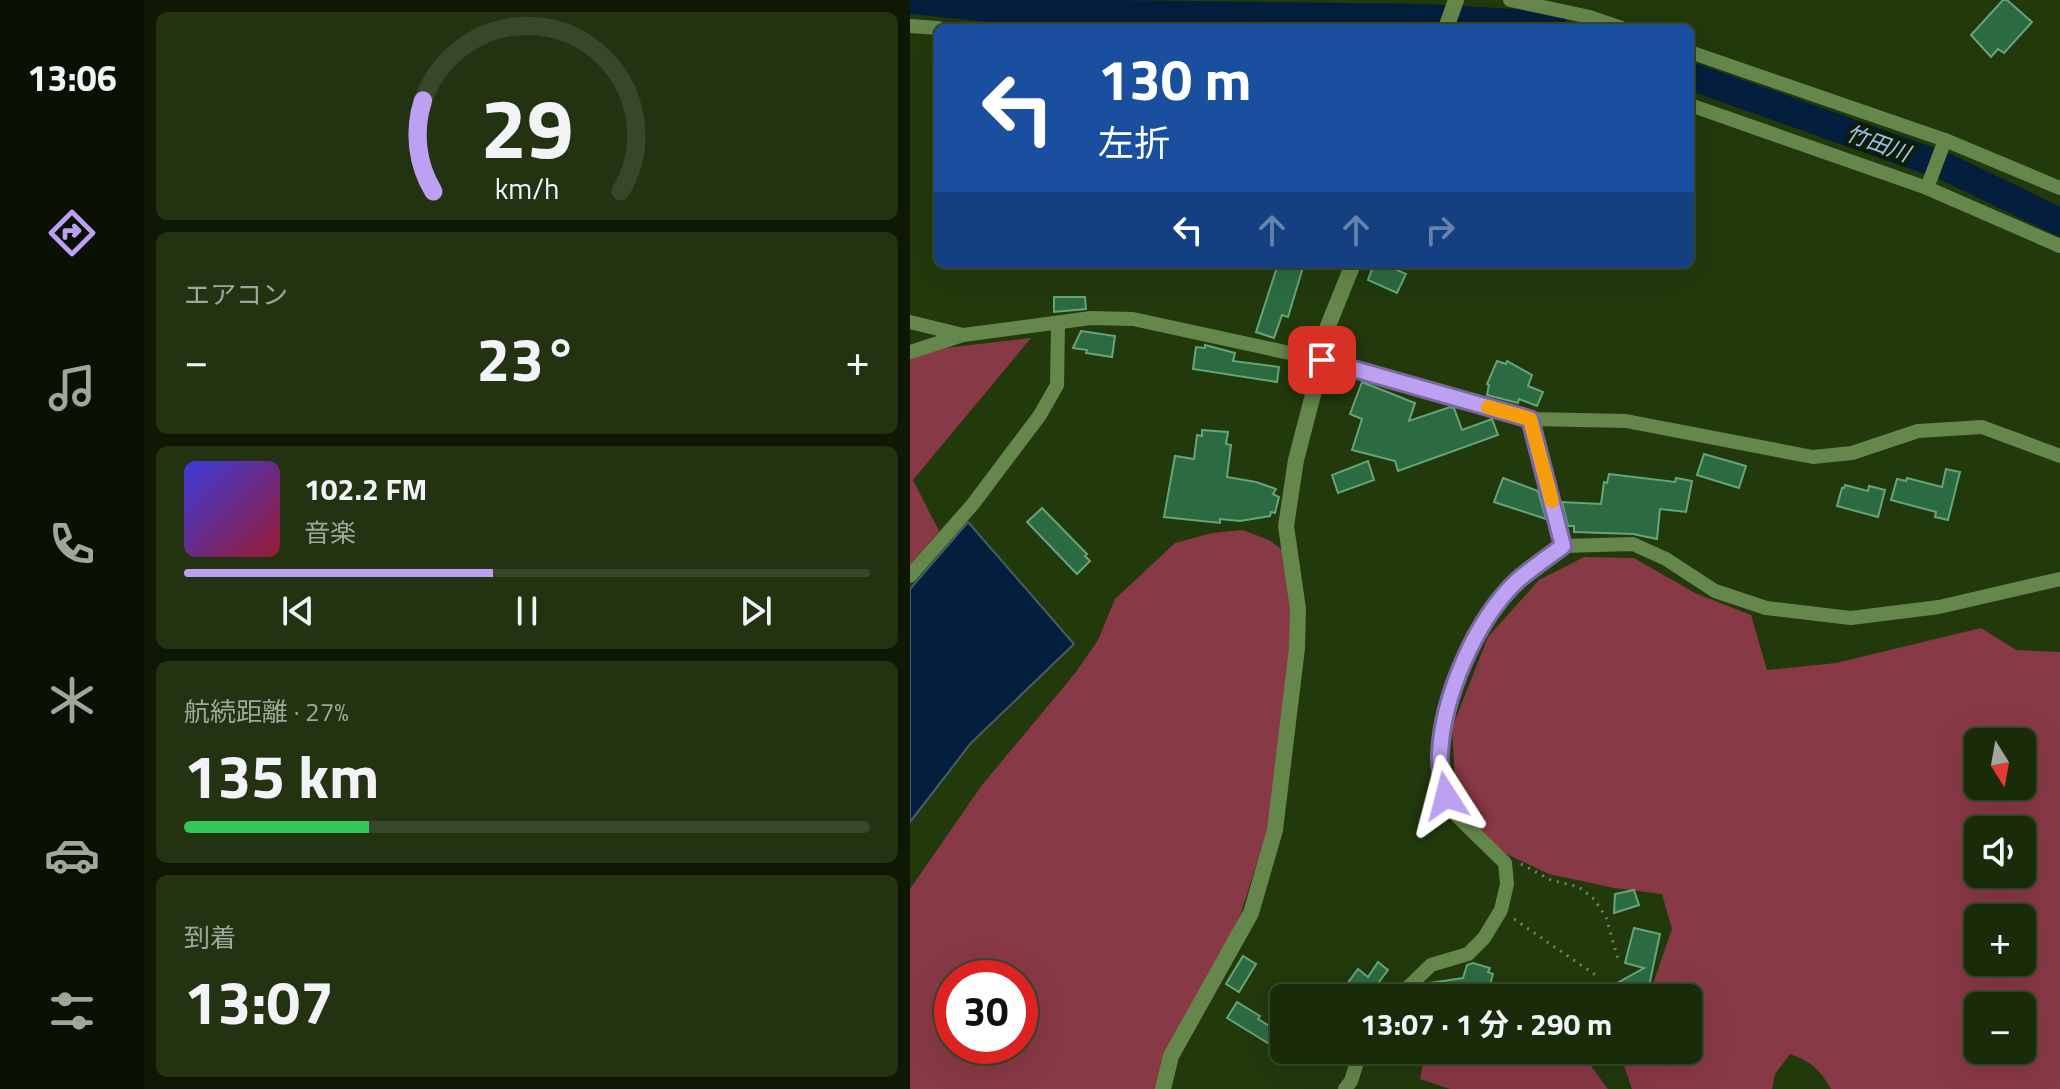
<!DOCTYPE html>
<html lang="ja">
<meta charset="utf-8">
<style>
body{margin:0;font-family:"Titillium Web","Noto Sans JP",sans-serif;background:#233312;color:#f1f3f6;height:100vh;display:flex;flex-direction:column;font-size:30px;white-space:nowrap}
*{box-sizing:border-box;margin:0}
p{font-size:26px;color:#9fa79c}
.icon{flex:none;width:44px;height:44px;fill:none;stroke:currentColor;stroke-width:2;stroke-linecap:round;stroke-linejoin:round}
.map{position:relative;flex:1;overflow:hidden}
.sheet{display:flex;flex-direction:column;gap:12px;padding:12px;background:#0e1805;width:766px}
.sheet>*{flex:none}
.top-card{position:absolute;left:24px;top:24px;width:760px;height:244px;border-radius:12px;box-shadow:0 8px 32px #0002,0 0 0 2px #38472a;background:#1a4fa0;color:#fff;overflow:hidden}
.needle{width:52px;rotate:169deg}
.buttons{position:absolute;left:1054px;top:728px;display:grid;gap:16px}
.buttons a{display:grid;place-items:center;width:72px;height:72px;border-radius:12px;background:#1a2b09;box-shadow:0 8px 32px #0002,0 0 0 2px #38472a;font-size:40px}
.speed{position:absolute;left:24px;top:960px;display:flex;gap:16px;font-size:40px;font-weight:700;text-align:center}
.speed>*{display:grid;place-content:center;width:104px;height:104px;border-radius:50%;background:#1a2b09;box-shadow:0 8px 32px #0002,0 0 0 2px #38472a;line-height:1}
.speed .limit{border:12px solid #d22;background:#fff;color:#111}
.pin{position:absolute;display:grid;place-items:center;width:68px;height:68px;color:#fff;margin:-34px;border-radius:16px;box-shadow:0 4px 12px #0006}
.me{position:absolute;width:88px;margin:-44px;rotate:351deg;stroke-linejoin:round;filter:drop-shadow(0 0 6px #0008)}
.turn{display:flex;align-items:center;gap:28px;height:168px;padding:0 32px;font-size:36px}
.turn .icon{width:104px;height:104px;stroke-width:2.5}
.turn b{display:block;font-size:56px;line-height:68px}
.lanes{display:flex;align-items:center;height:76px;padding:0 32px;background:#0003;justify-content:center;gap:40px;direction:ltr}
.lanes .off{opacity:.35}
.big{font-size:60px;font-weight:700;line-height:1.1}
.sheet .card{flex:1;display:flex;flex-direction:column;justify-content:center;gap:12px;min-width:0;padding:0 28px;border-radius:12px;background:#233312}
.sheet .dial{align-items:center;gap:0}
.dial svg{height:208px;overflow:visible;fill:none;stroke:#38472a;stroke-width:7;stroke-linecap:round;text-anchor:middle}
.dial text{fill:#f1f3f6;stroke:none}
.song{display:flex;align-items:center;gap:24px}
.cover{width:96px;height:96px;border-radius:12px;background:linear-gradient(135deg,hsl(240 70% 55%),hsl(350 70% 35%))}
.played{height:8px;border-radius:4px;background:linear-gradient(90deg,#bca0f2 45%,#38472a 45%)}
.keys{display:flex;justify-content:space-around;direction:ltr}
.heat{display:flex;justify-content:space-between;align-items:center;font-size:44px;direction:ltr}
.charge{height:12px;border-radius:6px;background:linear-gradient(90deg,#34c759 27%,#38472a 0)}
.trip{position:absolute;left:360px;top:984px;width:432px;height:80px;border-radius:12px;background:#1a2b09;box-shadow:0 8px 32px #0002,0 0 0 2px #38472a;font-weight:700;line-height:80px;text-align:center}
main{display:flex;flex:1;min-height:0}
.dock{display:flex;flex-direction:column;width:144px;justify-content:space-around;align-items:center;background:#0a1104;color:#9fa79c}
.dock .icon{width:56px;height:56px}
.dock .on{color:#bca0f2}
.dock b{font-size:36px;color:#f1f3f6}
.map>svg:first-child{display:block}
.green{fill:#883946;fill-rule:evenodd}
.water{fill:#031f3d;stroke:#455e69;stroke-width:2}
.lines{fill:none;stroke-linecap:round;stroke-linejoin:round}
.river{stroke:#031f3d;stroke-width:28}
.building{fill:#2c6b42;stroke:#66a579;stroke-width:2}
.path{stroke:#71865e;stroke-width:3;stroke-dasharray:2 6;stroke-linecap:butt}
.minor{stroke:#65874b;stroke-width:14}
.tertiary{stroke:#65874b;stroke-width:16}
.route-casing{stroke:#7a689d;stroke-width:20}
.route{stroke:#bca0f2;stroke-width:14}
.slow{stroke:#f59e0b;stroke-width:14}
.labels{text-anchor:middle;stroke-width:8;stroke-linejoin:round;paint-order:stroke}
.water-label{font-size:22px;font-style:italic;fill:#9cc3f1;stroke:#101d06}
</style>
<main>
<nav class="dock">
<b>13:06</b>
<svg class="icon on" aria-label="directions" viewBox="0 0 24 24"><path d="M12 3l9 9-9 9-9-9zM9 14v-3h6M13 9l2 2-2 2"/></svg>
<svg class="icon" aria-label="music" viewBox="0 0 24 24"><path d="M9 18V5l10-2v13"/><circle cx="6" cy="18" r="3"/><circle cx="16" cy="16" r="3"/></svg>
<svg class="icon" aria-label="phone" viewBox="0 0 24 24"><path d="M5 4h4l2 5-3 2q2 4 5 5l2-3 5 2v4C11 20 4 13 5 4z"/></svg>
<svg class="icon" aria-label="climate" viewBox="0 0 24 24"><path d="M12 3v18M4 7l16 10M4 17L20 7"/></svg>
<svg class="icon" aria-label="car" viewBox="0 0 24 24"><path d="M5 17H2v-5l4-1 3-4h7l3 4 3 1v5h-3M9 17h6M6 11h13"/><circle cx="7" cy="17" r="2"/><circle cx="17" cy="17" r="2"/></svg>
<svg class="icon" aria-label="filters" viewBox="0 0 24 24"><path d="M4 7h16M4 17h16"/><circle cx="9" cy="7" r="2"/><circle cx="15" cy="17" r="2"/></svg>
</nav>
<section class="sheet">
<div class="card dial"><svg viewBox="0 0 100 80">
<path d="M14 69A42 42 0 1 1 86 69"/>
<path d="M14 69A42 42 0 0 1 10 34" stroke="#bca0f2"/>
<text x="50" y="56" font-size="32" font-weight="700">29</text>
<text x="50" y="72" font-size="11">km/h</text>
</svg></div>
<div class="card"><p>エアコン</p>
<div class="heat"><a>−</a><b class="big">23°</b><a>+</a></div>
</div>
<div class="card">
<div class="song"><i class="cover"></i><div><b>102.2 FM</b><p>音楽</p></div></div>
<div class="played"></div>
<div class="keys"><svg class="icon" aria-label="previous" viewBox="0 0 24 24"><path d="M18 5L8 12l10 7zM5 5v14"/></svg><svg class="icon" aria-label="pause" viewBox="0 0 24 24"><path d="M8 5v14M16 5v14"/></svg><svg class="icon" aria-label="next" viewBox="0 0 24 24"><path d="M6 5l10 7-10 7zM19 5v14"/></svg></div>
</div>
<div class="card"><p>航続距離 · 27%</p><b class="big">135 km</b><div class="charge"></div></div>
<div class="card"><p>到着</p><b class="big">13:07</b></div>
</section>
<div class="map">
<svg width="1150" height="1089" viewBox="0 0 1150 1089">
<rect width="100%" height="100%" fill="#22390c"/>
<g class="green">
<polygon points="121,338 3,480 29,531 0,567 0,359 35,348"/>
<path d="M 333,530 L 359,540 L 374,551 L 384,649 L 360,822 L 330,916 L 247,1089 L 0,1089 L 0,889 L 72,785 L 166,672 L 188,640 L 205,599 L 265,543 L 302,533 ZM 42,978 L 110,978 L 110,1046 L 42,1046 Z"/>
<path d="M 674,557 L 724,558 L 785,593 L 841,615 L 857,670 L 926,663 L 1071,628 L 1106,650 L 1150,652 L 1150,1089 L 921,1089 C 910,1070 901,1061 880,1054 L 865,1074 L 862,1089 L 722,1089 L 711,1057 L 715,1050 L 778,1050 L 778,998 L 738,998 L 762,929 L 752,894 L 704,888 L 639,874 L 596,854 L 570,831 L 545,783 L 542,728 L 578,637 L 629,580 ZM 1068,742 L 1112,742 L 1112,786 L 1068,786 ZM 1068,830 L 1112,830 L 1112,874 L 1068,874 ZM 1068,918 L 1112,918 L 1112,962 L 1068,962 ZM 1068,1006 L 1112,1006 L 1112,1050 L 1068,1050 Z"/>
<polygon points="515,1050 669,1050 698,1089 540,1089 510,1079"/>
</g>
<polygon class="water" points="58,522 164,644 61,743 0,822 0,589"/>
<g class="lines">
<g class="river">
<polyline points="3,0 126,13 515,18 636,25 644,28"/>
<polyline points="780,76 1034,166 1150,222"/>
</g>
</g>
<g class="building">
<polygon points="1093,0 1097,0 1122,22 1094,53 1088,49 1081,57 1061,35"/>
<polygon points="368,264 394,264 378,317 372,315 364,338 346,332"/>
<polygon points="464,264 472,268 474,264 496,274 487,293 458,280"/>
<polygon points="144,297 175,297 176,309 144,312"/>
<polygon points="171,331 205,336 202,357 176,353 177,350 163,348"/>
<polygon points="295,345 325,353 323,361 369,367 367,382 283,369 286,347 295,348"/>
<polygon points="587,361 596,364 597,361 622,375 618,386 633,392 627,406 609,399 608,403 577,395 579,385 577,384"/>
<polygon points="452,382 505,403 499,421 540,407 544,408 552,430 582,419 588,435 488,471 485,461 442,450 452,419 440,414"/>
<polygon points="292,430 318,432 316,444 321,445 317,477 346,482 366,489 363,494 369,497 365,513 361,512 360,516 330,521 310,519 310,523 254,517 265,456 284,459 287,435 292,436"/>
<polygon points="794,454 836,466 829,488 787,475"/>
<polygon points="458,461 464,480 428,493 422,475"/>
<polygon points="1036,469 1050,472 1038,520 1025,517 1026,512 981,500 987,479 996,481 997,478 1032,487"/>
<polygon points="699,474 765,482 766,478 782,481 776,512 750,509 747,539 723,534 664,532 664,526 658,526 652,502 691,504 694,482 697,483"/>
<polygon points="593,478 628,491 636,519 584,502"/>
<polygon points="935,485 958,491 959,486 975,490 968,517 927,506 932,488 934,488"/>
<polygon points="132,508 177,554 175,556 180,561 167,574 117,522"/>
<polygon points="724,890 729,905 704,913 705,894"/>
<polygon points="724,928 750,934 738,991 709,982 734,968 715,963"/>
<polygon points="333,956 346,964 329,992 316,984"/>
<polygon points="468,962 478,970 469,982 472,985 470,988 478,994 477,998 434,998 441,987 437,984 448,969 458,977"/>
<polygon points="563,963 580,968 578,972 583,974 577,994 574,993 572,998 558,995 521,998 519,983 553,978 557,965"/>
<polygon points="327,1002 350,1016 348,1019 374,1035 374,1053 317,1018"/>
</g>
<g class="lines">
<g class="path">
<polyline points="611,864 641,880 669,887 684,899 696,917 709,963"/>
<polyline points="604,919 687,976"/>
</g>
<g class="minor">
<polyline points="600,0 680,17 712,28"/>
<polyline points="0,26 28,28"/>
<polyline points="780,52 1035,140 1150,188"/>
<polyline points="780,105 1017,188 1150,246"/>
<polyline points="1017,188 1035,140"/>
<polyline points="0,322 53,335 181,318 223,319 412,360 620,419 716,421 903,457 942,453 1008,431 1072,427 1150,456"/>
<polyline points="0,352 53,335"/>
<polyline points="620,419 653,546"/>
<polyline points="0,576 63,504 130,415 147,385 148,324"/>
<polyline points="487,998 521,965 558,954 574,938 591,910 597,884 595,863 545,814 536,796 530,756 533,734 550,668 562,642 586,605 608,581 653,546 723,544 756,559 805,591 856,608 941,618 1029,607 1150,579"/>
<polyline points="435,1089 441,1081 451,1050"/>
</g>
<g class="tertiary">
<polyline points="536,28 546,0"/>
<polyline points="253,1089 261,1056 341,913 365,830 387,648 388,609 376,526 386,460 412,360 418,326 443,264"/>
</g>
</g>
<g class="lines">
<g class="route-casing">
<path id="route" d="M 412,360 L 620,419 L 653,546 C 638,557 622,568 608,580 C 566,619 533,696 530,753 C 529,767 533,783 536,796"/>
</g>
<use href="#route" class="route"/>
<polyline class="slow" points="578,407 620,419 642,501"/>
</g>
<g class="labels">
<g class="water-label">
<text transform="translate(968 143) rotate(20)" y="8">竹田川</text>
</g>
</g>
</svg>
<div class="buttons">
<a><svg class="needle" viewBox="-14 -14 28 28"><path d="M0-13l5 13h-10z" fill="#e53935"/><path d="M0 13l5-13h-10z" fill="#9fa79c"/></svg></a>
<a><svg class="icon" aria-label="sound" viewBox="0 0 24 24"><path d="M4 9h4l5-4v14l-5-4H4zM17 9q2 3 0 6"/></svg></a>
<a>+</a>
<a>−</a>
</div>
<div class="speed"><div class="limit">30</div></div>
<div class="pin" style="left:412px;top:360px;background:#d93025"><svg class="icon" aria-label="arrive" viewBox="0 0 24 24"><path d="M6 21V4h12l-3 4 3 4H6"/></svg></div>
<svg class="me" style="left:536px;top:796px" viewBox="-20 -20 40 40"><path d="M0-17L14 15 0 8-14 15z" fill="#bca0f2" stroke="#fff" stroke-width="4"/></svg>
<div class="trip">13:07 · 1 分 · 290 m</div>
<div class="top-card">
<div class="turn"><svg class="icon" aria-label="left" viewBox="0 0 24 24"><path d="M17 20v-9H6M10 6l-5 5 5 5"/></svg><div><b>130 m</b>左折</div></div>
<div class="lanes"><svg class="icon" aria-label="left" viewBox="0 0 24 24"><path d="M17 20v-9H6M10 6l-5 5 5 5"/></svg><svg class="icon off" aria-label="ahead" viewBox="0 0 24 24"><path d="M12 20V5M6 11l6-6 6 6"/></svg><svg class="icon off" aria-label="ahead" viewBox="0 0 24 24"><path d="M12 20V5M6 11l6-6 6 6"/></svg><svg class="icon off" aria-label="right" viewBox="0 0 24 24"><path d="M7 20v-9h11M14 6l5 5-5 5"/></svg></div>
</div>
</div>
</main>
